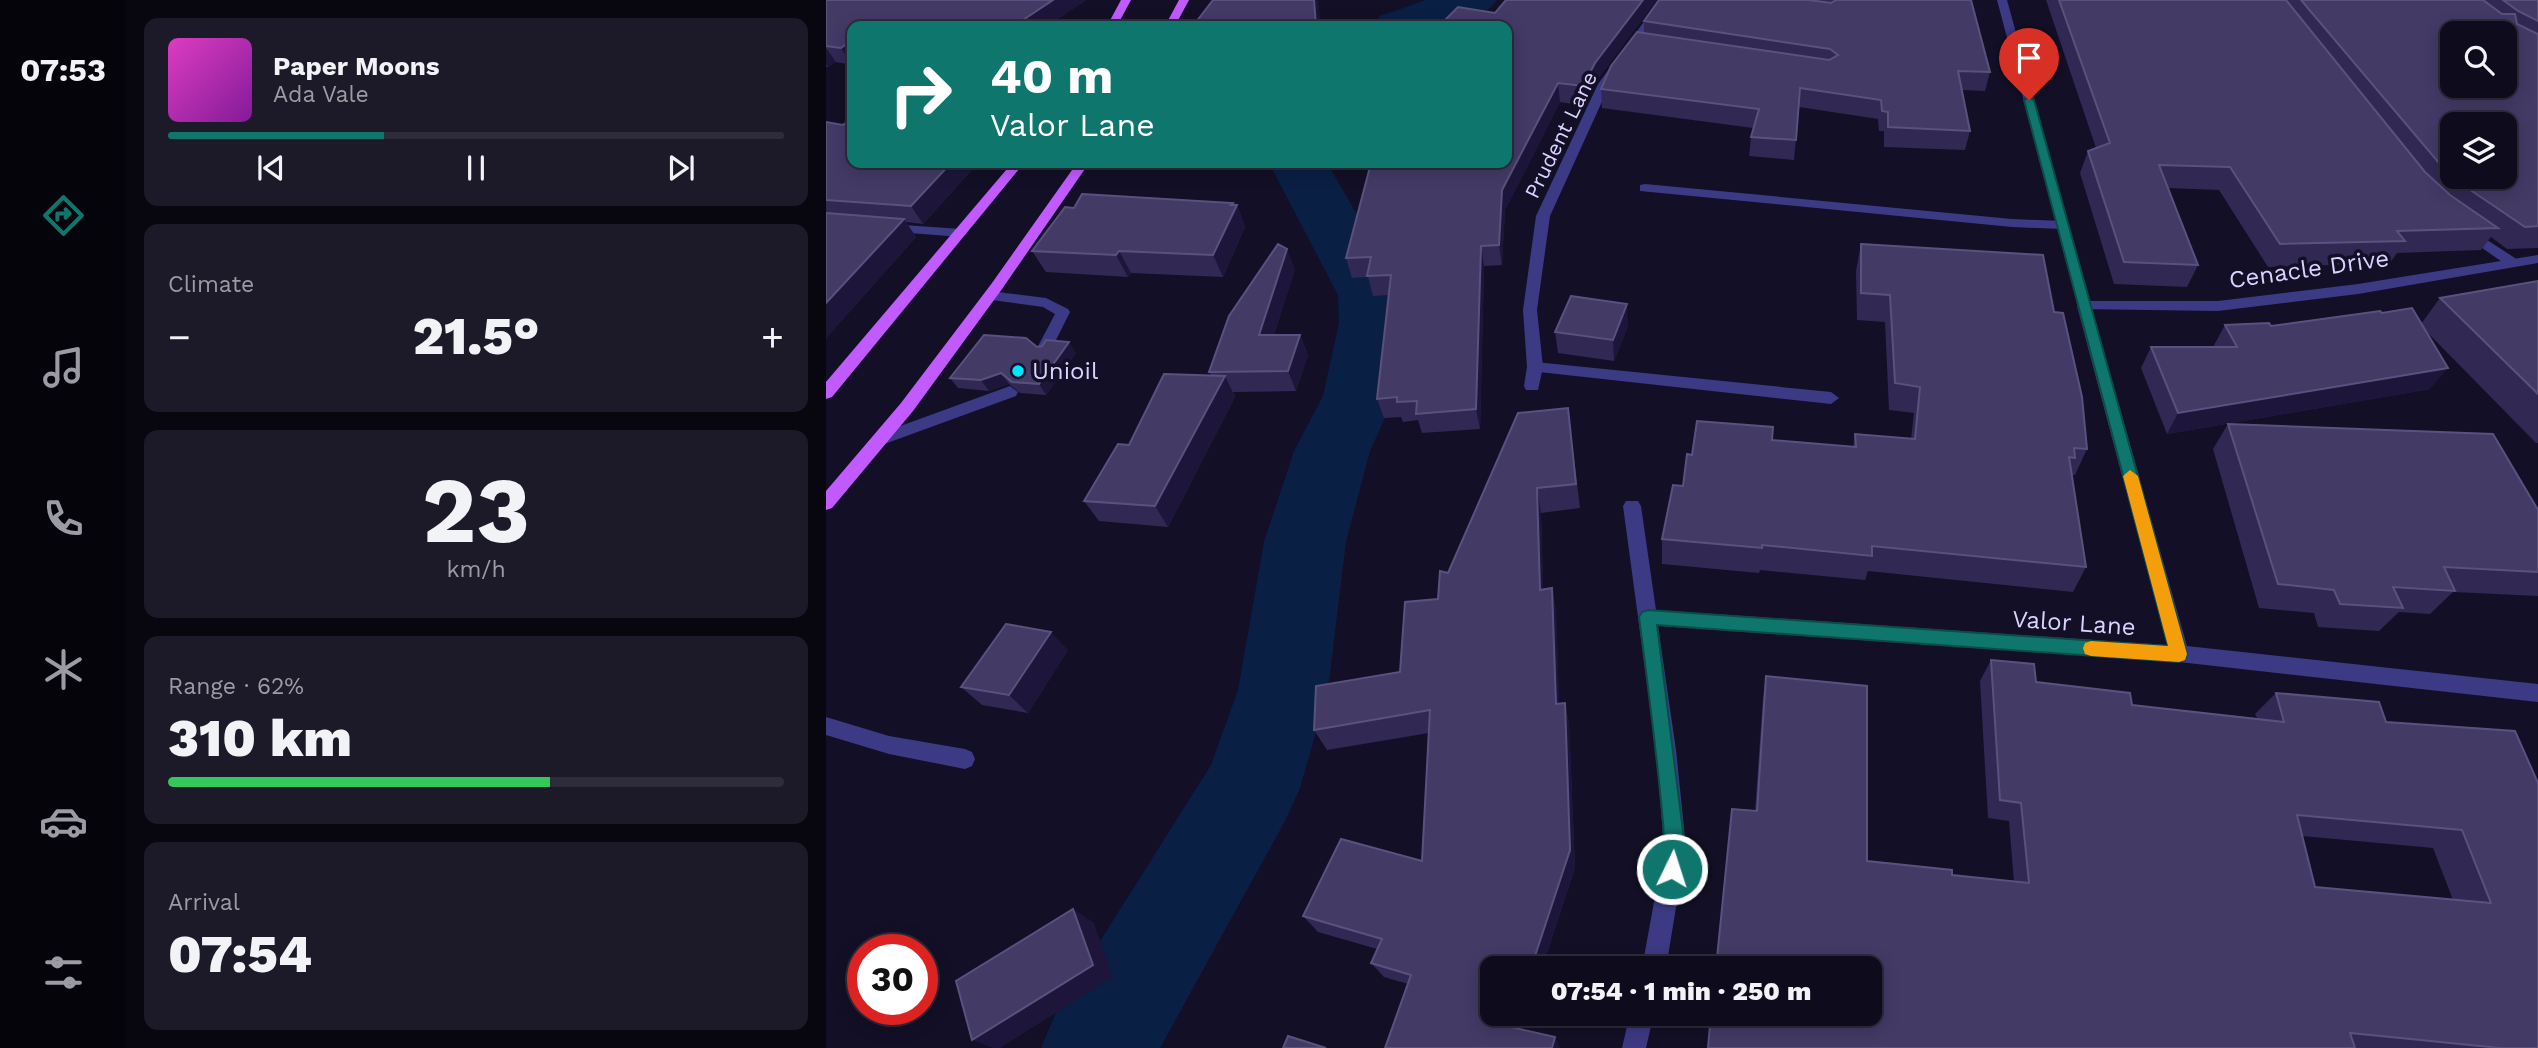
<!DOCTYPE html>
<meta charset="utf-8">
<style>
body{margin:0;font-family:"Work Sans",sans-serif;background:#1c1929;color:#f1f3f6;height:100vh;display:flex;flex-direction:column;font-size:26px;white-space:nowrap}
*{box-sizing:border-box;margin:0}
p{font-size:23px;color:#9b9ba3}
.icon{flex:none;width:38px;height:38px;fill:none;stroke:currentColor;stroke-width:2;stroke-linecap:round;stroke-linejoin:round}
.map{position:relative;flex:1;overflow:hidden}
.sheet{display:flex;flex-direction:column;gap:18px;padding:18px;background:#08060f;width:700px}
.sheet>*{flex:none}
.banner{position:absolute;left:21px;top:21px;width:665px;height:147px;border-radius:14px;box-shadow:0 4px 18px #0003,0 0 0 2px #2e2b3b;background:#0f766e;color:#fff;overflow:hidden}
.tools{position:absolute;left:1614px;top:21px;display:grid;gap:14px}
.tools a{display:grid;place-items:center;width:77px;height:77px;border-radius:14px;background:#0e0b1c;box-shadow:0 4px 18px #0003,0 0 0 2px #2e2b3b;font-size:35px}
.speed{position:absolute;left:21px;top:934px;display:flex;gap:14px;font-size:35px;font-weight:700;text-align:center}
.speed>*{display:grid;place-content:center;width:91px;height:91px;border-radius:50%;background:#0e0b1c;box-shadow:0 4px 18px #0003,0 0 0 2px #2e2b3b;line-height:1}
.speed .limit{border:10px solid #d22;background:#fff;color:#111}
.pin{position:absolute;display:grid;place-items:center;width:60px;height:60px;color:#fff;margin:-72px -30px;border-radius:50% 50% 50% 0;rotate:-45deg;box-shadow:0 0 7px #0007}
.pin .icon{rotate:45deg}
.me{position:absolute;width:77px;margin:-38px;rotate:4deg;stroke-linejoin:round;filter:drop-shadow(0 0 5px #0008)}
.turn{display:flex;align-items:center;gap:24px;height:147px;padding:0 28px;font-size:32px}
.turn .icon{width:91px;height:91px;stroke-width:2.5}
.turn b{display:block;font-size:49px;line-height:60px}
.big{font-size:52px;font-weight:800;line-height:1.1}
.sheet .tile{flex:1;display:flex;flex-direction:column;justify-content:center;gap:10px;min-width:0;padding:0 24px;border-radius:14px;background:#1c1929}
.sheet .dial{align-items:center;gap:0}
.dial b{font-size:91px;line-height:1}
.song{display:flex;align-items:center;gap:21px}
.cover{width:84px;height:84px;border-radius:10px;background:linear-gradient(135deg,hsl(310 70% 55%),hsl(290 70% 35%))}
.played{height:7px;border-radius:4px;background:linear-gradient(90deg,#0f766e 35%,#2e2b3b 35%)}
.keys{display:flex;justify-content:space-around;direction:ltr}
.heat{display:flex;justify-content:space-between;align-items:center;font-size:38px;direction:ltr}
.charge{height:10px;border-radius:5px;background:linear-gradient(90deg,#34c759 62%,#2e2b3b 0)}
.trip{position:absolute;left:654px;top:956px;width:402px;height:70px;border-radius:14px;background:#0e0b1c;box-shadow:0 4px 18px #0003,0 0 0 2px #2e2b3b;font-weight:800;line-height:70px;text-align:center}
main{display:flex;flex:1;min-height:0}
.dock{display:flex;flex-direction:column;width:126px;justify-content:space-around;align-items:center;background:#06040b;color:#9b9ba3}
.dock .icon{width:49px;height:49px}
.dock .current{color:#0f766e}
.dock b{font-size:32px;color:#f1f3f6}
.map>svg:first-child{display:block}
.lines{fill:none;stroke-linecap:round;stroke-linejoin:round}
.river{fill:#0a1f44;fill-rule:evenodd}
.service{fill:#3d3a85;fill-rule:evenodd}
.minor{fill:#3d3a85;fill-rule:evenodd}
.tertiary{fill:#3d3a85;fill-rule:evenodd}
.primary{fill:#c25bff;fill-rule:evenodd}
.wall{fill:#312854;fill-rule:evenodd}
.shaded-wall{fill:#1d163a}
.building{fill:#433a66;stroke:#5a527e;stroke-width:2;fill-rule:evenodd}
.route{fill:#0f766e;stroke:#0a4d48;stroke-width:2}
.slow{fill:#f59e0b}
.poi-dot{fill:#00e5ff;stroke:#130f26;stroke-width:2.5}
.labels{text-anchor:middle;stroke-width:7;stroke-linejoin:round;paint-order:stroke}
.far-street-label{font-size:21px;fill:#d9d4ff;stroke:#130f26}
.street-label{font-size:24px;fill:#d9d4ff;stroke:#130f26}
.poi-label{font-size:24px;fill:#d9d4ff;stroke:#130f26;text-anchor:start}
</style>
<main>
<nav class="dock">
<b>07:53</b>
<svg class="icon current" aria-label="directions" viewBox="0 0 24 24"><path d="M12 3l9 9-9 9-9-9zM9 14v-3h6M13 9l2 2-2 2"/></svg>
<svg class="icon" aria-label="music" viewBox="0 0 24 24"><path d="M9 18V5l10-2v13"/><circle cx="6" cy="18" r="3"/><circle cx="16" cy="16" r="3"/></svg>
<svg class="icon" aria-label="phone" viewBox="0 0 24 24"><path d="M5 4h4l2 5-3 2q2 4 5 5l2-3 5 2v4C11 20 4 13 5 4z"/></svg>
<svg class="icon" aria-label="climate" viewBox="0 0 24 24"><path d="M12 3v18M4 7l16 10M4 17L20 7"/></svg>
<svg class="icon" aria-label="car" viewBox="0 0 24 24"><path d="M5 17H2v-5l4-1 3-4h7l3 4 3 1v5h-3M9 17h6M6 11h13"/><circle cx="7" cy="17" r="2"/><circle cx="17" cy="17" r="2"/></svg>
<svg class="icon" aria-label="filters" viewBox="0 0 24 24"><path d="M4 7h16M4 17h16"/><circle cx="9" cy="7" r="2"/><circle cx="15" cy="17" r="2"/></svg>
</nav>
<section class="sheet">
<div class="tile">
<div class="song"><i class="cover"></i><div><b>Paper Moons</b><p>Ada Vale</p></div></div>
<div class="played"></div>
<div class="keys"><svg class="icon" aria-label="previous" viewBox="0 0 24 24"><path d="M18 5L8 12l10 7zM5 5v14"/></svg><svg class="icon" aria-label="pause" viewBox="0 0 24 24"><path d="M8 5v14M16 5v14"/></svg><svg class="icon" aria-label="next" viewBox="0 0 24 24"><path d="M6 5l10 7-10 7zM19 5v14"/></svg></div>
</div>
<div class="tile"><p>Climate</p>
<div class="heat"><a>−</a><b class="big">21.5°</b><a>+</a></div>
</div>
<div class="tile dial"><b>23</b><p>km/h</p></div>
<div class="tile"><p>Range · 62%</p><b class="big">310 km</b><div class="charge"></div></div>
<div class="tile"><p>Arrival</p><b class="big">07:54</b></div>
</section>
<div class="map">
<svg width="1712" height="1048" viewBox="0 0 1712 1048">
<rect width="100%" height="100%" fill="#130f26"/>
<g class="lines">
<g class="river">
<path d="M 600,0 L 671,0 C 649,32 581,28 546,26 L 554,16 Z"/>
<polygon points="443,163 501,163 578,295 581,323 569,396 544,451 520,542 502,690 474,788 459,821 334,1048 215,1048 232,1008 385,765 412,690 438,542 468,451 497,396 513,323 512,295"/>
</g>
<g class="service">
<polygon points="819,184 1186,219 1236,221 1243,225 1236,229 1186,227 814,191 814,185"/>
<polygon points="163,291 220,298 242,309 244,312 223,354 218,355 210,350 229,314 217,307 158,299 156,296"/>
<polygon points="709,362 1005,392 1013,398 1005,404 704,371 701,367 704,363"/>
<polygon points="184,386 192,392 190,396 53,446 45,440 47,436"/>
<polygon points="0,717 63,736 139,749 146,752 149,759 146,766 139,769 63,754 0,735"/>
</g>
<g class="minor">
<polygon points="834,0 844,0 784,84 724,216 711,310 717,367 712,390 700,390 698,386 701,367 697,310 710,216 772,84"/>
<polygon points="63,224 135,229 142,233 135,237 58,231 56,228"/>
<polygon points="1641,227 1692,260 1692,266 1682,266 1636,234 1636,228"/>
<polygon points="1258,301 1265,306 1361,646 1712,684 1712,702 1353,662 832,626 850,750 860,847 840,968 816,968 838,847 830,750 797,506 800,501 812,501 815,506 830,610 1341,645 1251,306"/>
<polygon points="804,1013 828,1013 820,1048 796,1048"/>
</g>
<polygon class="tertiary" points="1171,0 1181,0 1264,301 1392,301 1532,284 1712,255 1712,263 1532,294 1392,311 1253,309"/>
<g class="primary">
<polygon points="295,0 305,0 291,26 281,26"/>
<polygon points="353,0 363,0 349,26 339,26"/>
<polygon points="186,163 198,163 6,397 0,399 0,382"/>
<polygon points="251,163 263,163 176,289 87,411 6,508 0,510 0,491 75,403 166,283"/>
</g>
</g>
<g class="wall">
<polygon points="0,0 260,0 221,26 26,26 26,65 10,62 2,67 0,67"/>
<polygon points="833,0 1145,0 1164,72 1159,91 1136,90 1144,131 1139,150 1058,147 1058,131 1053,131 1052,119 973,107 968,160 923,156 925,137 927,128 776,108 775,89 818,33 818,21"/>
<path d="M 1220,0 L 1712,0 L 1712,248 L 1681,249 L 1665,237 L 1655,250 L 1571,253 L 1564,263 L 1442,267 L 1393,190 L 1342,188 L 1372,265 L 1361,287 L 1288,284 L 1254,173 L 1262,151 L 1270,148 ZM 1626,124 L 1678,177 L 1626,177 Z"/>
<polygon points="681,26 770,82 759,106 734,102 679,210 676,265 658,266 654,429 596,433 592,420 577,422 575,417 558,418 551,399 563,295 547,296 542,277 526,278 520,258"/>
<polygon points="0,122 152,163 97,224 80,222 90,237 0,338"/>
<polygon points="407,203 408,205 411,205 419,227 397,277 305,273 302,277 220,272 206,251 248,208"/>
<polygon points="1035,244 1228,312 1261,449 1249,475 1246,475 1260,567 1247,592 1042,571 1039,580 934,570 933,573 836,564 836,539 857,486 866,455 946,440 1027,447 1029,434 1085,439 1088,413 1063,410 1059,322 1031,320 1030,271"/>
<polygon points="469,269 448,335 474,335 482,355 470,391 407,392 409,397 342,527 273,521 258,501 303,445 385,375 383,372"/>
<polygon points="1712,281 1712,443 1710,443 1599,330 1604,389 1341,434 1315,368 1325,347 1387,347 1399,325 1445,326 1556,313 1595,324 1614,298"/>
<polygon points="802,326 788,361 732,353 729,332"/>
<polygon points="211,347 250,353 220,395 194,393 183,384 163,391 132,388 124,378"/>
<polygon points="742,408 754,508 715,513 717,589 726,588 730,612 733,703 739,703 743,724 749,868 716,968 667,968 667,1013 701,1013 696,1029 729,1037 734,1048 559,1048 582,984 558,977 545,963 551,949 492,932 477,916 596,861 603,733 501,750 488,730 574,672 612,599 622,573"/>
<polygon points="1402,424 1712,510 1712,596 1627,592 1604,614 1573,612 1553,631 1492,627 1488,613 1433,608 1387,449"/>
<polygon points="242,650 202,713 156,705 135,687"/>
<path d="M 1165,660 L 1210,682 L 1306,705 L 1431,718 L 1429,714 L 1450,693 L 1560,722 L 1689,731 L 1712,1048 L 882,1048 L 929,811 L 937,698 L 940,676 L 1041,861 L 1126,875 L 1188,882 L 1183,821 L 1162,818 L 1154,681 ZM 1476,836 L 1607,848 L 1627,900 L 1489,887 Z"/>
</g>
<g class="shaded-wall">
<polygon points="227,0 260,0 221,26 188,26"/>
<polygon points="488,0 492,0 495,26 490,26"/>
<polygon points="817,0 831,0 770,82 759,106 757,86 769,63"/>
<polygon points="104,20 107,26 95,26"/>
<polygon points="22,43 26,49 26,65 15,48"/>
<polygon points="0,48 10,62 2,67 0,64"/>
<polygon points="732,83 734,102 679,210 676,265 673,245 676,190"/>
<polygon points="125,163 152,163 97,224 85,206"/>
<polygon points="407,203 409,209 411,205 419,227 397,277 387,255"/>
<polygon points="78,219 90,237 0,338 0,303"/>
<polygon points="655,246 658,266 654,429 650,409"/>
<polygon points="461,249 469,269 442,355 433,335"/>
<polygon points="293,251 305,273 302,277 290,255"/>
<polygon points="801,304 802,326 788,361 787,340"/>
<polygon points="474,335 482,355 470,391 462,371"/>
<polygon points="243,342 250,353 220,395 213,384"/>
<polygon points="1622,368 1604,389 1341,434 1352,413"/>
<polygon points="175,373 183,384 163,391 155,380"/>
<polygon points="399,376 409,397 342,527 329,506"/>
<polygon points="711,488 715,513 718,613 714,590"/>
<polygon points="726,588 730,612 734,725 730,704"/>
<polygon points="225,632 242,650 202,713 183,695"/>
<polygon points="739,703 743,724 749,868 716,968 705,968"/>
<polygon points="247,909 268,923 287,977 174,1048 167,1048 146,1040"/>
<polygon points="690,1013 701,1013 693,1039 685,1027"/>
<polygon points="729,1037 734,1048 726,1048"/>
</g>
<g class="building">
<polygon points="0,0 227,0 188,26 119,26 104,20 95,26 26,26 26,44 22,43 15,48 0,46"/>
<polygon points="387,0 488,0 490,26 367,26"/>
<polygon points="680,0 817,0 769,63 757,86 732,83 676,190 673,245 655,246 650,409 590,414 591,401 571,402 571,397 551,399 565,275 541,276 545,257 520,258 545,163 681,163 681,26 613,26 632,7 669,13"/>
<polygon points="833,0 983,0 1005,3 1010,0 1145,0 1164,72 1132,71 1144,131 1062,127 1062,112 1056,111 1055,100 974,88 970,140 925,137 933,109 775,89 785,66 811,32 1003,60 1012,55 1004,49 818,21"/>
<polygon points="1233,0 1460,0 1599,172 1624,195 1672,228 1571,231 1579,241 1454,244 1404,167 1333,165 1372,265 1298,262 1262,151 1284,143"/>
<path d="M 1475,0 L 1657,0 L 1676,14 L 1689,14 L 1691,24 L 1712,34 L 1712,226 L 1699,227 L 1637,185 L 1628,177 L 1678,177 L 1678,124 L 1626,124 L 1626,174 L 1613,163 ZM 1626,33 L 1678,33 L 1678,86 L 1626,86 Z"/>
<polygon points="1677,0 1712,0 1712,21 1692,11"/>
<polygon points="23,120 26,121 26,163 125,163 85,206 0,200 0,122 17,125"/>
<polygon points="256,194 407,203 405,205 411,205 387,255 293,251 290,255 206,251 239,207 248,208"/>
<polygon points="0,213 78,219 0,303"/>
<polygon points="452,244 461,249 433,335 474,335 462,371 383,372 403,316"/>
<polygon points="1035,244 1217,255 1228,312 1237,313 1256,397 1261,449 1248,448 1249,458 1243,457 1260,567 1046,546 1046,556 936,545 936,548 836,539 847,485 857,486 861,454 866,455 871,421 947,427 946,440 1030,447 1029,434 1089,439 1094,387 1069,383 1064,295 1035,293"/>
<polygon points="1712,281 1712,394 1614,298"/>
<polygon points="745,296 801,304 787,340 729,332"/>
<polygon points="1586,308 1622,368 1352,413 1325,347 1411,347 1399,325 1443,323 1445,326 1554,311 1556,313"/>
<polygon points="158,335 200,338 211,347 216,346 220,340 243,342 213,384 186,382 175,373 155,380 124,378"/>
<polygon points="338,374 399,376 329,506 258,501 292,444 303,445"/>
<polygon points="742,408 750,484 711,488 714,590 726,588 730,704 739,703 744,850 705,968 667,968 667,1013 690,1013 685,1027 729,1037 726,1048 559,1048 585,975 545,963 556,939 477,916 515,839 596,861 604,710 488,730 490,686 574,672 579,602 612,599 614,571 622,573 692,413"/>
<polygon points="1402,424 1667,434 1712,510 1712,572 1618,567 1629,591 1567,587 1577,608 1514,604 1508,590 1452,584"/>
<polygon points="180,624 225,632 183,695 135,687"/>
<path d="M 1165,660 L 1208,664 L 1210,682 L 1304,693 L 1306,705 L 1458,722 L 1450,693 L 1553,702 L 1560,722 L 1689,731 L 1712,783 L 1712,1048 L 1674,1048 L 1524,1033 L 1529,1048 L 882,1048 L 885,1013 L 1045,1013 L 1045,968 L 890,968 L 906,809 L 931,811 L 940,676 L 1041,686 L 1041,861 L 1126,870 L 1126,875 L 1203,883 L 1195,803 L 1174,800 ZM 1471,815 L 1636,830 L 1665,903 L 1489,887 Z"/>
<polygon points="247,909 267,965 146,1040 130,981"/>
<polygon points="462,1036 500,1048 457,1048"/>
</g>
<path class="route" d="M 1203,97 L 1208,100 L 1361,654 L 1359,660 L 1353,662 L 831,625 L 859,847 L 853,876 L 846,879 L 838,876 C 835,867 839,837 837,823 C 831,754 822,686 813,617 L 816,612 L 822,610 L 1342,646 L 1198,100 Z"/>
<polygon class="slow" points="1304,470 1312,476 1361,654 1359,660 1353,662 1265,656 1259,654 1257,648 1259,643 1265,641 1342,646 1297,476"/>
<circle class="poi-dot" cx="192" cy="371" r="7"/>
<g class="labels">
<g class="far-street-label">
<text transform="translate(735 135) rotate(-64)" y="7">Prudent Lane</text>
</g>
<g class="street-label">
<text transform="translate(1483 269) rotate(-8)" y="8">Cenacle Drive</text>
<text transform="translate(1248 623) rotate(4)" y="8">Valor Lane</text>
</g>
<g class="poi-label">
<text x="206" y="379">Unioil</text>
</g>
</g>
</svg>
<div class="tools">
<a><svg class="icon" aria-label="search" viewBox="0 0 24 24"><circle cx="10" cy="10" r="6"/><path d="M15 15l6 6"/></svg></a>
<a><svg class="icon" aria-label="layers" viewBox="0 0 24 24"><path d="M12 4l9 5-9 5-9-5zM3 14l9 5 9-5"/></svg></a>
</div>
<div class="speed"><div class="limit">30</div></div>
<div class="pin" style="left:1203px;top:100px;background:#d93025"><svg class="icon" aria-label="arrive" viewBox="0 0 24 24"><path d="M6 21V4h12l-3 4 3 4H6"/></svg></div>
<svg class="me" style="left:846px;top:869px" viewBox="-20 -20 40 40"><circle r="17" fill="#0f766e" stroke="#fff" stroke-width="3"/><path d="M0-11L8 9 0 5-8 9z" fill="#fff"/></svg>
<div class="trip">07:54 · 1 min · 250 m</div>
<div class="banner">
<div class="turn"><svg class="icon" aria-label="right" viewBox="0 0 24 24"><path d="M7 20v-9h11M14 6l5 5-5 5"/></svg><div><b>40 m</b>Valor Lane</div></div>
</div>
</div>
</main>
